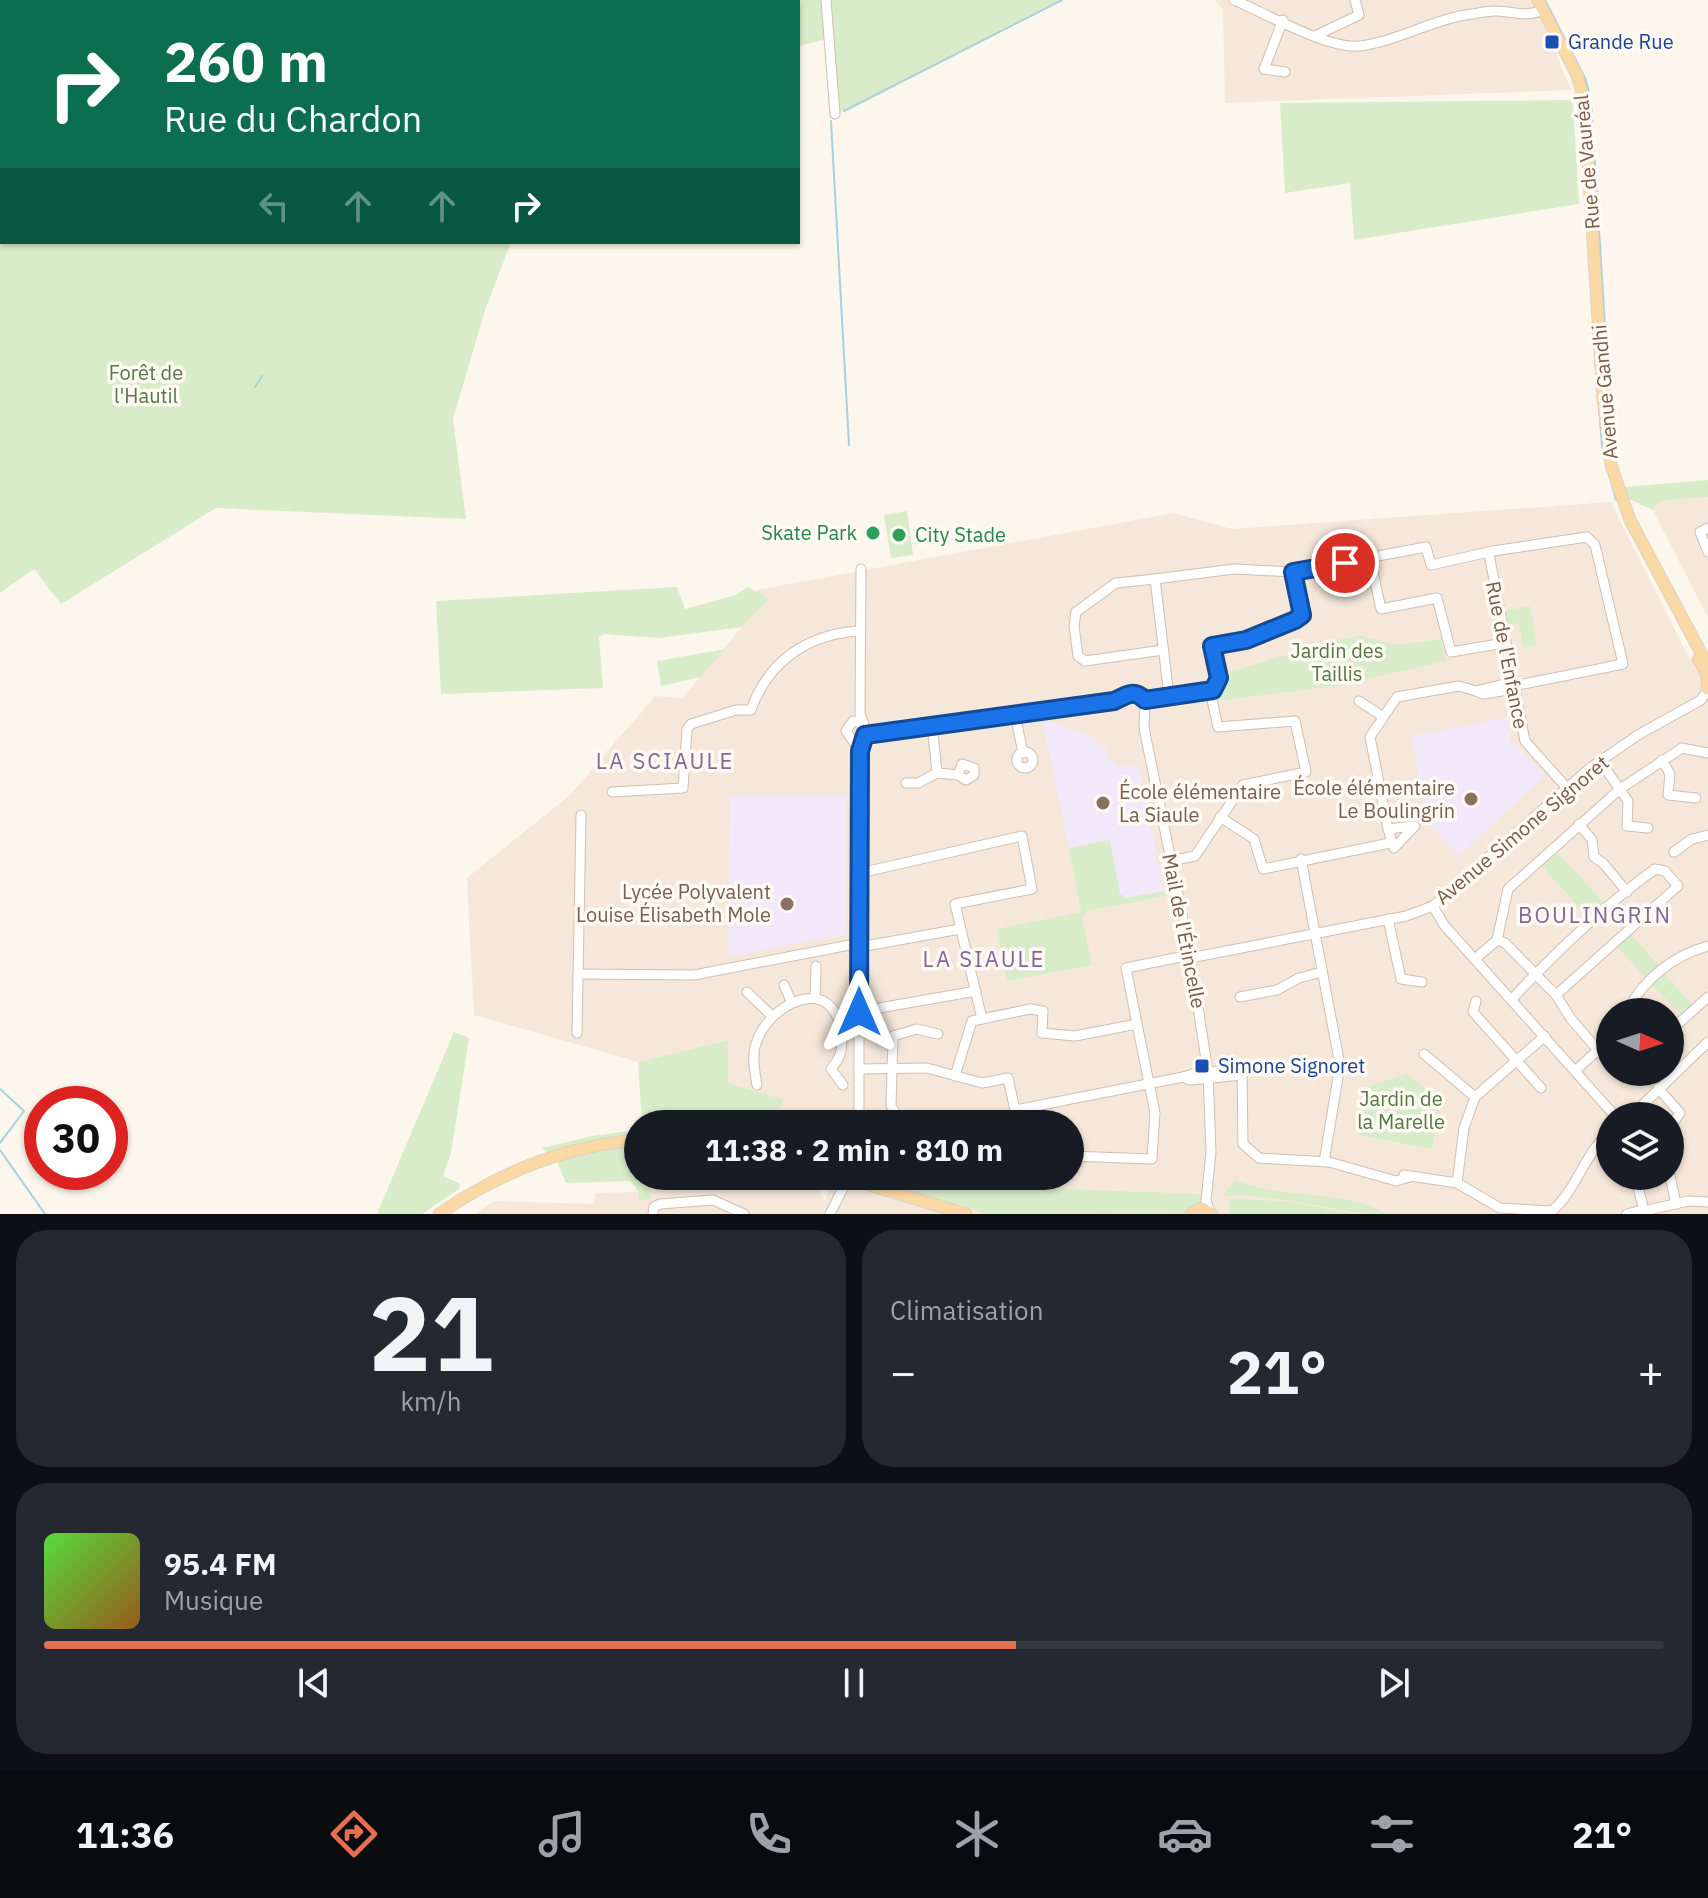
<!DOCTYPE html>
<html lang="fr">
<meta charset="utf-8">
<style>
body{margin:0;font-family:"IBM Plex Sans",sans-serif;background:#242831;color:#f1f3f6;height:100vh;display:flex;flex-direction:column;font-size:30px;white-space:nowrap}
*{box-sizing:border-box;margin:0}
p{font-size:26px;color:#9ea1a6}
.icon{flex:none;width:44px;height:44px;fill:none;stroke:currentColor;stroke-width:2;stroke-linecap:round;stroke-linejoin:round}
.map{position:relative;height:1214px;overflow:hidden}
.details{display:flex;flex-direction:column;gap:16px;padding:16px;background:#0d0f14;flex:1}
.details>*{flex:none}
.banner{position:absolute;left:0px;top:0px;width:800px;height:244px;box-shadow:0 2px 6px #0004;background:#0b6e4f;color:#fff;overflow:hidden}
.needle{width:52px;rotate:93deg}
.buttons{position:absolute;left:1596px;top:998px;display:grid;gap:16px}
.buttons a{display:grid;place-items:center;width:88px;height:88px;border-radius:50%;background:#171b24;box-shadow:0 2px 6px #0004;font-size:40px}
.speed{position:absolute;left:24px;top:1086px;display:flex;gap:16px;font-size:40px;font-weight:700;text-align:center}
.speed>*{display:grid;place-content:center;width:104px;height:104px;border-radius:50%;background:#171b24;box-shadow:0 2px 6px #0004;line-height:1}
.speed .limit{border:12px solid #d22;background:#fff;color:#111}
.pin{position:absolute;display:grid;place-items:center;width:68px;height:68px;color:#fff;margin:-34px;border:4px solid #fff;border-radius:50%;box-shadow:0 2px 8px #0007}
.me{position:absolute;width:88px;margin:-44px;rotate:0deg;stroke-linejoin:round;filter:drop-shadow(0 0 6px #0008)}
.turn{display:flex;align-items:center;gap:28px;height:168px;padding:0 32px;font-size:36px}
.turn .icon{width:104px;height:104px;stroke-width:2.5}
.turn b{display:block;font-size:56px;line-height:68px}
.lanes{display:flex;align-items:center;height:76px;padding:0 32px;background:#0003;justify-content:center;gap:40px;direction:ltr}
.lanes .off{opacity:.35}
.big{font-size:60px;font-weight:800;line-height:1.1}
.details .tile{flex:1;display:flex;flex-direction:column;justify-content:center;gap:12px;min-width:0;padding:0 28px;border-radius:32px;background:#242831}
.details .dial{align-items:center;gap:0}
.dial b{font-size:104px;line-height:1}
.song{display:flex;align-items:center;gap:24px}
.cover{width:96px;height:96px;border-radius:12px;background:linear-gradient(135deg,hsl(110 70% 55%),hsl(30 70% 35%))}
.played{height:8px;border-radius:4px;background:linear-gradient(90deg,#e76f51 60%,#363941 60%)}
.keys{display:flex;justify-content:space-around;direction:ltr}
.heat{display:flex;justify-content:space-between;align-items:center;font-size:44px;direction:ltr}
.details .tiles{flex:1;display:grid;gap:16px;grid-template-columns:1fr 1fr}
.tile:last-child{grid-column:span 2}
.trip{position:absolute;left:624px;top:1110px;width:460px;height:80px;border-radius:40px;background:#171b24;box-shadow:0 2px 6px #0004;font-weight:800;line-height:80px;text-align:center}
.dock{display:flex;height:128px;justify-content:space-around;align-items:center;background:#090b0e;color:#9ea1a6}
.dock .icon{width:56px;height:56px}
.dock .selected{color:#e76f51}
.dock b{font-size:36px;color:#f1f3f6}
.map>svg:first-child{display:block}
.residential{fill:#f5e8da;fill-rule:evenodd}
.education{fill:#f3e8fa}
.green{fill:#d8ecc9}
.lines{fill:none;stroke-linecap:round;stroke-linejoin:round}
.stream{stroke:#a5d3da;stroke-width:2}
.minor-casing{stroke:#d1beb0;stroke-width:11}
.major-casing{stroke:#dad1cd;stroke-width:13}
.minor{stroke:#fff;stroke-width:9}
.major{stroke:#fbd9a5;stroke-width:11}
.route-casing{stroke:#114b97;stroke-width:20}
.route{stroke:#1a73e8;stroke-width:14}
.transit-dot{fill:#1a4fb4;stroke:#fffaf3;stroke-width:3}
.leisure-dot{fill:#2e9e5b;stroke:#fffaf3;stroke-width:3}
.education-dot{fill:#8d6e63;stroke:#fffaf3;stroke-width:3}
.labels{text-anchor:middle;stroke-width:7;stroke-linejoin:round;paint-order:stroke}
.transit-label{font-size:20px;fill:#164399;stroke:#fffaf3;text-anchor:start}
.street-label{font-size:20px;fill:#7a5c4d;stroke:#fffaf3}
.park-label{font-size:20px;fill:#537a41;stroke:#fffaf3}
.leisure-label{font-size:20px;fill:#27864d;stroke:#fffaf3;text-anchor:end}
.education-label{font-size:20px;fill:#785e54;stroke:#fffaf3;text-anchor:end}
.neighbourhood-label{font-size:22px;letter-spacing:2px;fill:#846695;stroke:#fffaf3}
</style>
<div class="map">
<svg width="1708" height="1214" viewBox="0 0 1708 1214">
<rect width="100%" height="100%" fill="#fdf6ec"/>
<g class="residential">
<polygon points="1214,0 1534,0 1571,90 1225,103 1223,9"/>
<polygon points="1708,497 1708,618 1653,510 1659,501"/>
<path d="M 1611,502 L 1696,672 L 1708,666 L 1708,1214 L 476,1214 L 494,1201 L 594,1204 L 595,1193 L 638,1192 L 652,1176 L 770,1176 L 820,1191 L 825,1201 L 834,1176 L 1070,1176 L 1070,1124 L 814,1124 L 777,1111 L 783,1100 L 728,1083 L 727,1040 L 638,1062 L 474,1015 L 467,878 L 570,795 L 655,696 L 682,698 L 742,627 L 756,590 L 1174,513 L 1232,529 ZM 1610,1012 L 1670,1012 L 1670,1072 L 1610,1072 ZM 1610,1116 L 1670,1116 L 1670,1176 L 1610,1176 Z"/>
</g>
<g class="education">
<polygon points="1511,717 1512,721 1507,722 1511,744 1516,744 1545,776 1458,856 1428,823 1411,736"/>
<polygon points="1042,719 1094,737 1098,747 1104,744 1109,754 1105,757 1116,764 1139,767 1164,891 1127,898 1120,894 1109,840 1069,848"/>
<polygon points="730,795 846,795 846,934 728,957"/>
</g>
<g class="green">
<polygon points="0,0 1059,0 829,118 828,39 798,46 798,2 2,2 2,242 511,242 485,310 453,419 466,519 216,508 61,604 34,569 0,593"/>
<polygon points="1573,100 1579,204 1354,240 1350,183 1285,193 1280,103"/>
<polygon points="1708,480 1708,497 1659,501 1653,510 1629,499 1625,487"/>
<polygon points="907,511 913,555 891,558 884,515"/>
<polygon points="677,587 685,609 736,595 748,587 769,599 742,627 659,638 603,634 599,637 603,688 441,694 436,601"/>
<polygon points="1530,606 1537,645 1523,648 1519,623 1506,625 1503,611"/>
<polygon points="1361,636 1397,645 1441,639 1446,661 1336,686 1216,701 1230,672 1330,641"/>
<polygon points="725,649 701,677 661,686 657,661"/>
<polygon points="1110,840 1120,894 1127,898 1164,891 1165,896 1087,911 1082,917 1092,965 1007,981 997,929 1081,912 1069,848"/>
<polygon points="1556,851 1606,905 1591,920 1540,864"/>
<polygon points="1630,934 1660,967 1647,979 1616,946"/>
<polygon points="1663,972 1694,1007 1684,1017 1650,983"/>
<polygon points="454,1032 469,1038 451,1153 443,1176 460,1184 459,1189 422,1214 377,1214"/>
<polygon points="728,1040 728,1083 784,1100 777,1112 814,1124 642,1124 638,1062"/>
<polygon points="1406,1074 1441,1100 1432,1149 1359,1135 1366,1087"/>
<polygon points="638,1130 638,1176 652,1176 649,1177 652,1199 639,1201 638,1191 630,1181 566,1183 558,1164 542,1148 592,1136"/>
<polygon points="868,1176 954,1176 1032,1188 1204,1194 1200,1204 1184,1213 989,1214 866,1180"/>
<path d="M 1235,1180 C 1283,1200 1340,1188 1387,1214 C 1333,1214 1279,1192 1223,1196 Z"/>
<polygon points="1240,1199 1292,1202 1352,1214 1229,1214 1230,1200"/>
</g>
<g class="lines">
<g class="stream">
<polyline points="248,0 249,2"/>
<polyline points="1545,0 1585,78 1591,99 1610,408"/>
<polyline points="844,111 1062,0"/>
<polyline points="831,121 849,445"/>
<polyline points="1594,339 1602,446 1616,500"/>
<polyline points="255,387 262,376"/>
<polyline points="0,1089 24,1111 0,1143"/>
<polyline points="0,1150 45,1214"/>
</g>
<g class="minor-casing">
<g id="minor">
<polyline points="826,0 835,114"/>
<path d="M 1234,0 C 1265,13 1327,49 1359,46 C 1396,42 1429,21 1465,15 C 1475,14 1485,11 1495,11 C 1512,11 1526,18 1543,10"/>
<polyline points="1283,20 1264,69 1285,72"/>
<polyline points="1317,35 1359,15 1355,0"/>
<polyline points="1708,528 1700,532 1708,552"/>
<polyline points="1489,554 1525,741 1566,787"/>
<polyline points="1370,558 1381,609 1437,598 1451,652 1504,643"/>
<polyline points="861,569 860,714 864,724"/>
<polyline points="1155,579 1116,583 1076,612 1074,626 1078,656 1085,661 1163,650"/>
<polyline points="1512,682 1476,691 1483,694 1514,689"/>
<polyline points="1169,696 1155,579 1234,569 1293,572 1426,547 1431,565 1493,551 1587,537 1595,545 1623,664 1513,686"/>
<polyline points="1145,700 1213,690 1219,678 1212,646 1246,640 1302,615 1293,572"/>
<polyline points="1359,701 1382,716"/>
<polyline points="1015,714 1023,753"/>
<path d="M 865,735 L 1114,701 C 1126,696 1133,688 1145,700 L 1144,728 L 1189,949 L 1208,1072 L 1211,1152 L 1206,1200 L 1209,1211"/>
<circle cx="1025" cy="760" r="8"/>
<polyline points="1662,760 1670,774 1668,795 1696,798"/>
<polyline points="1600,761 1628,801 1627,826 1648,828"/>
<polyline points="937,773 958,775 966,780 974,775 974,768 962,764 958,775"/>
<polyline points="906,783 918,783 937,773 932,724"/>
<path d="M 612,792 L 683,788 L 687,729 L 691,724 L 736,710 L 751,710 C 768,661 808,634 859,631"/>
<polyline points="1220,817 1254,839 1263,869 1390,843"/>
<polyline points="1579,824 1592,840 1594,857 1603,863 1627,892"/>
<polyline points="1388,829 1394,848 1415,826 1388,829 1370,737 1397,697 1459,686 1476,691"/>
<polyline points="1674,852 1692,839 1708,835"/>
<polyline points="1301,859 1340,1065 1324,1162"/>
<polyline points="1170,861 1195,856 1243,785 1306,772 1295,721 1218,727 1210,691"/>
<polyline points="860,873 1022,836 1032,889 955,904 982,1019"/>
<polyline points="1433,906 1444,925 1615,1116"/>
<polyline points="1388,919 1401,979 1422,982"/>
<polyline points="1497,940 1505,943 1556,995 1571,1019 1610,1064"/>
<polyline points="860,947 960,929"/>
<polyline points="1190,958 1406,916 1433,906 1590,768 1638,735 1701,700 1707,691"/>
<polyline points="1475,959 1497,940 1508,889 1620,789 1682,748 1708,753"/>
<polyline points="578,974 694,975 860,943"/>
<polyline points="784,985 792,1003"/>
<polyline points="747,992 772,1016"/>
<polyline points="1240,997 1277,990 1299,978 1322,972"/>
<polyline points="815,998 816,966"/>
<path d="M 1512,999 C 1555,953 1604,906 1655,869 L 1665,871 L 1678,886 L 1556,995"/>
<polyline points="1476,1001 1473,1012 1541,1088"/>
<polyline points="868,1010 976,991"/>
<path d="M 1627,1012 C 1642,980 1674,955 1708,946"/>
<polyline points="1670,1031 1708,997"/>
<polyline points="577,1033 581,815"/>
<polyline points="1424,1054 1475,1097 1464,1128 1457,1183"/>
<polyline points="859,1069 927,1068 982,1083 1008,1078 1018,1124"/>
<polyline points="1576,1070 1599,1049"/>
<polyline points="1618,1072 1621,1075 1624,1072"/>
<polyline points="1242,1075 1190,1080 1183,1077 1199,1072 1242,1070 1243,1144 1259,1158 1329,1162 1396,1181 1410,1177"/>
<polyline points="955,1076 972,1021 1030,1009 1043,1011 1042,1033 1075,1036 1137,1024 1126,968 1190,955"/>
<path d="M 757,1085 C 755,1073 752,1059 755,1047 C 765,1004 835,970 841,1034 C 843,1050 841,1057 831,1069 L 843,1085"/>
<polyline points="1658,1088 1680,1113 1670,1127"/>
<polyline points="1475,1097 1545,1036"/>
<polyline points="1015,1110 1183,1077"/>
<polyline points="1631,1116 1708,1042"/>
<polyline points="859,1124 859,777 860,749 866,730 862,723 853,721 846,731 860,751"/>
<polyline points="920,1124 899,1118 891,1106 893,1036 917,1029 938,1034"/>
<polyline points="1070,1156 1152,1159 1155,1113 1137,1024"/>
<path d="M 1404,1175 L 1457,1183 L 1500,1208 L 1552,1211 C 1577,1189 1583,1156 1610,1131"/>
<polyline points="1635,1176 1645,1214"/>
<polyline points="1670,1176 1676,1204"/>
<polyline points="1644,1211 1688,1201 1708,1202"/>
<polyline points="653,1214 654,1207 660,1204 713,1200 744,1214"/>
<polyline points="830,1214 849,1176"/>
<polyline points="1627,1214 1644,1210"/>
</g>
</g>
<g class="major-casing">
<g id="major">
<polyline points="1538,0 1577,75 1584,100 1603,398 1611,465 1630,520 1708,666"/>
<polyline points="1698,660 1707,675 1707,689"/>
<polyline points="839,1176 966,1214"/>
<path d="M 439,1214 C 500,1172 564,1146 638,1140"/>
<polyline points="1191,1214 1202,1208 1212,1214"/>
</g>
</g>
<use href="#minor" class="minor"/>
<use href="#major" class="major"/>
</g>
<g class="lines">
<g class="route-casing">
<path id="route" d="M 859,1012 L 860,751 L 865,735 L 1114,701 C 1126,696 1133,688 1145,700 L 1213,690 L 1219,678 L 1212,646 L 1246,640 L 1295,620 L 1302,615 L 1293,572 L 1345,563"/>
</g>
<use href="#route" class="route"/>
</g>
<g class="transit-dot">
<rect x="1544" y="34" width="16" height="16" rx="4"/>
<rect x="1194" y="1058" width="16" height="16" rx="4"/>
</g>
<g class="leisure-dot">
<circle cx="873" cy="533" r="8"/>
<circle cx="899" cy="535" r="8"/>
</g>
<g class="education-dot">
<circle cx="1471" cy="799" r="8"/>
<circle cx="1103" cy="803" r="8"/>
<circle cx="787" cy="904" r="8"/>
</g>
<g class="labels">
<g class="transit-label">
<text x="1568" y="49">Grande Rue</text>
<text x="1218" y="1073">Simone Signoret</text>
</g>
<g class="street-label">
<text transform="translate(1587 162) rotate(-95)" y="7">Rue de Vauréal</text>
<text transform="translate(1605 392) rotate(-95)" y="7">Avenue Gandhi</text>
<text transform="translate(1507 655) rotate(79)" y="7">Rue de l'Enfance</text>
<text transform="translate(1522 830) rotate(-40)" y="7">Avenue Simone Signoret</text>
<text transform="translate(1184 931) rotate(79)" y="7">Mail de l'Étincelle</text>
</g>
<g class="park-label">
<text x="146" y="380">Forêt de<tspan x="146" dy="23">l'Hautil</tspan></text>
<text x="1337" y="658">Jardin des<tspan x="1337" dy="23">Taillis</tspan></text>
<text x="1401" y="1106">Jardin de<tspan x="1401" dy="23">la Marelle</tspan></text>
</g>
<g class="leisure-label">
<text x="857" y="540">Skate Park</text>
<text x="915" y="542" text-anchor="start">City Stade</text>
</g>
<g class="education-label">
<text x="1455" y="795">École élémentaire<tspan x="1455" dy="23">Le Boulingrin</tspan></text>
<text x="1119" y="799" text-anchor="start">École élémentaire<tspan x="1119" dy="23">La Siaule</tspan></text>
<text x="771" y="899">Lycée Polyvalent<tspan x="771" dy="23">Louise Élisabeth Mole</tspan></text>
</g>
<g class="neighbourhood-label">
<text x="665" y="769">LA SCIAULE</text>
<text x="1595" y="923">BOULINGRIN</text>
<text x="984" y="967">LA SIAULE</text>
</g>
</g>
</svg>
<div class="buttons">
<a><svg class="needle" viewBox="-14 -14 28 28"><path d="M0-13l5 13h-10z" fill="#e53935"/><path d="M0 13l5-13h-10z" fill="#9ea1a6"/></svg></a>
<a><svg class="icon" aria-label="layers" viewBox="0 0 24 24"><path d="M12 4l9 5-9 5-9-5zM3 14l9 5 9-5"/></svg></a>
</div>
<div class="speed"><div class="limit">30</div></div>
<div class="pin" style="left:1345px;top:563px;background:#d93025"><svg class="icon" aria-label="arrive" viewBox="0 0 24 24"><path d="M6 21V4h12l-3 4 3 4H6"/></svg></div>
<svg class="me" style="left:859px;top:1012px" viewBox="-20 -20 40 40"><path d="M0-17L14 15 0 8-14 15z" fill="#1a73e8" stroke="#fff" stroke-width="4"/></svg>
<div class="trip">11:38 · 2 min · 810 m</div>
<div class="banner">
<div class="turn"><svg class="icon" aria-label="right" viewBox="0 0 24 24"><path d="M7 20v-9h11M14 6l5 5-5 5"/></svg><div><b>260 m</b>Rue du Chardon</div></div>
<div class="lanes"><svg class="icon off" aria-label="left" viewBox="0 0 24 24"><path d="M17 20v-9H6M10 6l-5 5 5 5"/></svg><svg class="icon off" aria-label="ahead" viewBox="0 0 24 24"><path d="M12 20V5M6 11l6-6 6 6"/></svg><svg class="icon off" aria-label="ahead" viewBox="0 0 24 24"><path d="M12 20V5M6 11l6-6 6 6"/></svg><svg class="icon" aria-label="right" viewBox="0 0 24 24"><path d="M7 20v-9h11M14 6l5 5-5 5"/></svg></div>
</div>
</div>
<section class="details">
<div class="tiles">
<div class="tile dial"><b>21</b><p>km/h</p></div>
<div class="tile"><p>Climatisation</p>
<div class="heat"><a>−</a><b class="big">21°</b><a>+</a></div>
</div>
<div class="tile">
<div class="song"><i class="cover"></i><div><b>95.4 FM</b><p>Musique</p></div></div>
<div class="played"></div>
<div class="keys"><svg class="icon" aria-label="previous" viewBox="0 0 24 24"><path d="M18 5L8 12l10 7zM5 5v14"/></svg><svg class="icon" aria-label="pause" viewBox="0 0 24 24"><path d="M8 5v14M16 5v14"/></svg><svg class="icon" aria-label="next" viewBox="0 0 24 24"><path d="M6 5l10 7-10 7zM19 5v14"/></svg></div>
</div>
</div>
</section>
<nav class="dock">
<b>11:36</b>
<svg class="icon selected" aria-label="directions" viewBox="0 0 24 24"><path d="M12 3l9 9-9 9-9-9zM9 14v-3h6M13 9l2 2-2 2"/></svg>
<svg class="icon" aria-label="music" viewBox="0 0 24 24"><path d="M9 18V5l10-2v13"/><circle cx="6" cy="18" r="3"/><circle cx="16" cy="16" r="3"/></svg>
<svg class="icon" aria-label="phone" viewBox="0 0 24 24"><path d="M5 4h4l2 5-3 2q2 4 5 5l2-3 5 2v4C11 20 4 13 5 4z"/></svg>
<svg class="icon" aria-label="climate" viewBox="0 0 24 24"><path d="M12 3v18M4 7l16 10M4 17L20 7"/></svg>
<svg class="icon" aria-label="car" viewBox="0 0 24 24"><path d="M5 17H2v-5l4-1 3-4h7l3 4 3 1v5h-3M9 17h6M6 11h13"/><circle cx="7" cy="17" r="2"/><circle cx="17" cy="17" r="2"/></svg>
<svg class="icon" aria-label="filters" viewBox="0 0 24 24"><path d="M4 7h16M4 17h16"/><circle cx="9" cy="7" r="2"/><circle cx="15" cy="17" r="2"/></svg>
<b>21°</b>
</nav>
